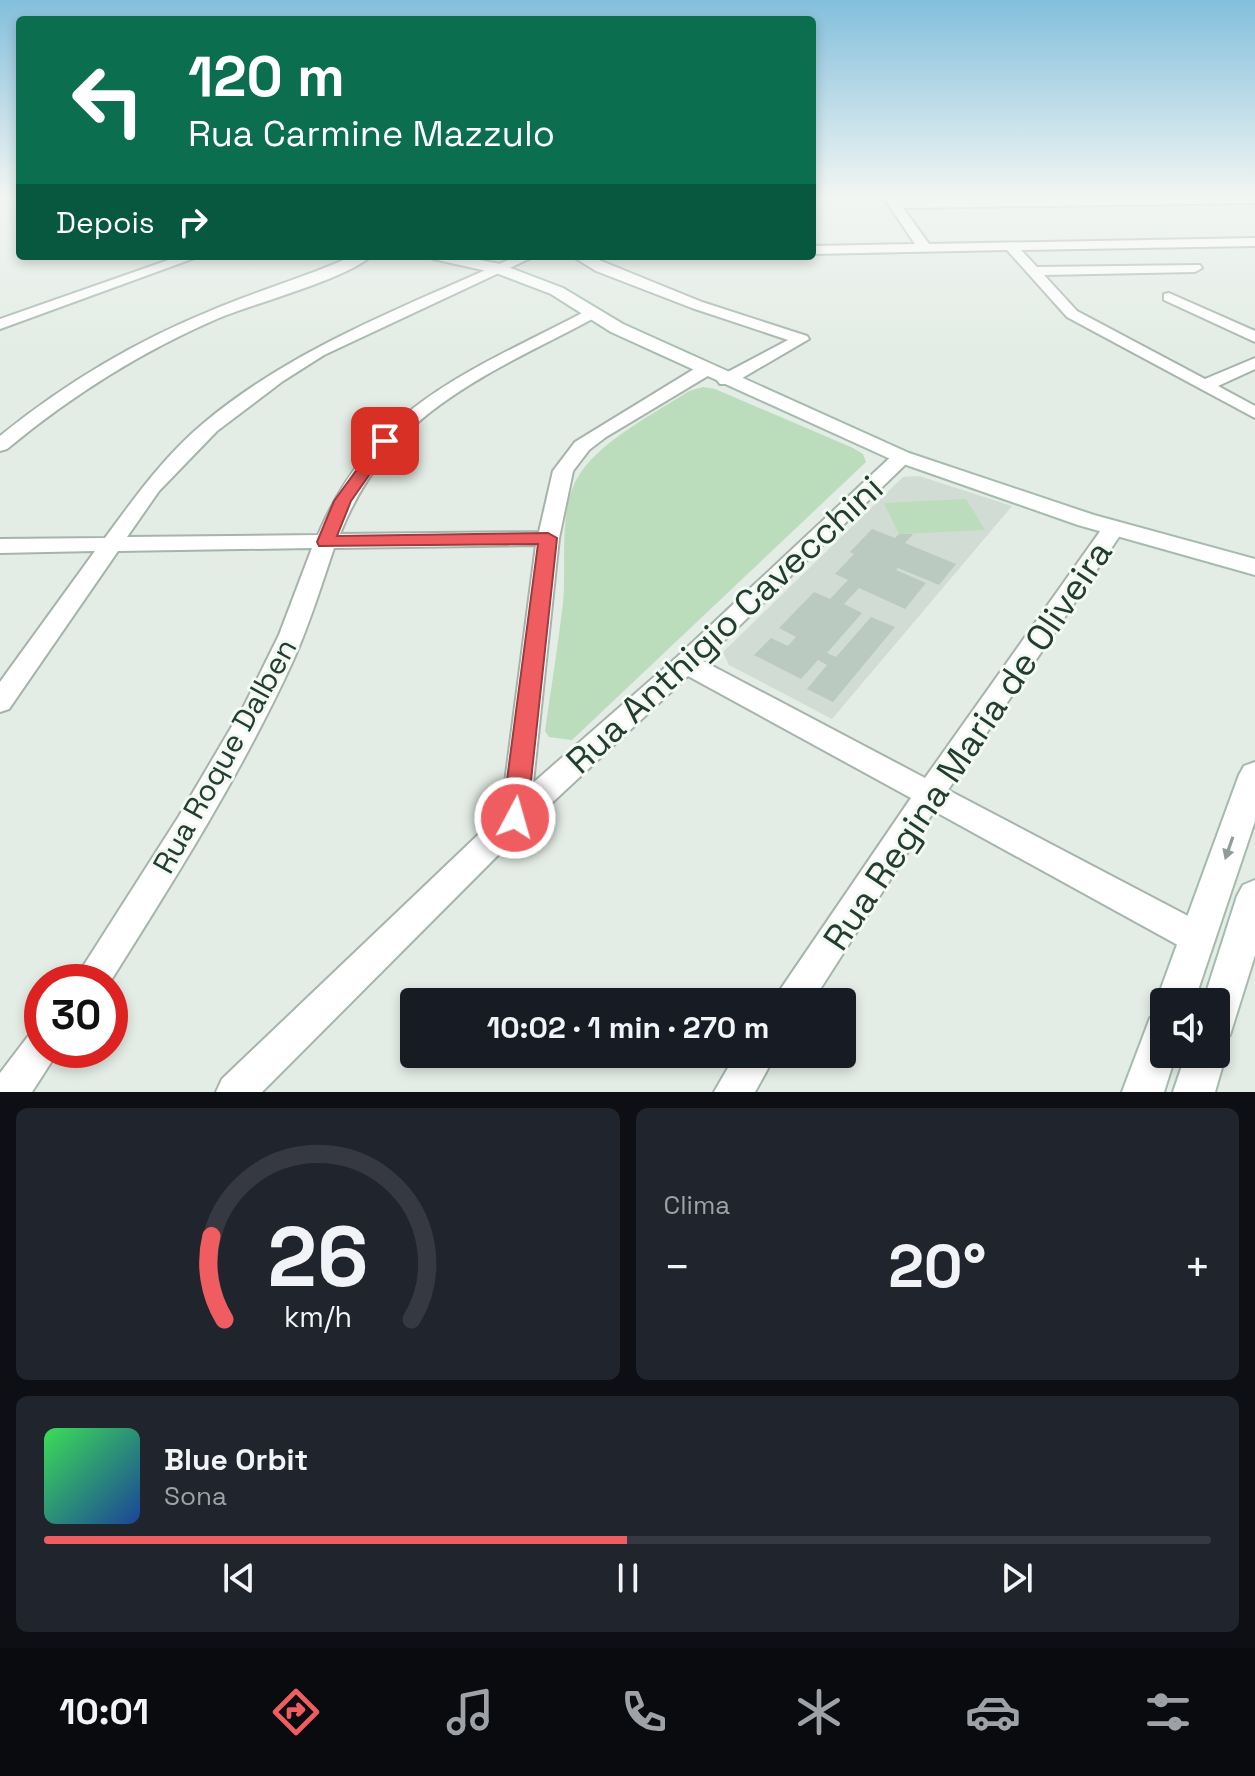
<!DOCTYPE html>
<html lang="pt">
<meta charset="utf-8">
<style>
body{margin:0;font-family:"Space Grotesk",sans-serif;background:#20242c;color:#f1f3f6;height:100vh;display:flex;flex-direction:column;font-size:30px;white-space:nowrap}
*{box-sizing:border-box;margin:0}
p{font-size:26px;color:#9ea1a6}
.icon{flex:none;width:44px;height:44px;fill:none;stroke:currentColor;stroke-width:2;stroke-linecap:round;stroke-linejoin:round}
.map{position:relative;height:1092px;overflow:hidden}
.drawer{display:flex;flex-direction:column;gap:16px;padding:16px;background:#0d0f14;flex:1}
.drawer>*{flex:none}
.top-card{position:absolute;left:16px;top:16px;width:800px;height:244px;border-radius:8px;box-shadow:0 4px 12px #0003;background:#0b6e4f;color:#fff;overflow:hidden}
.controls{position:absolute;left:1150px;top:988px;display:grid;gap:16px}
.controls a{display:grid;place-items:center;width:80px;height:80px;border-radius:8px;background:#171b24;box-shadow:0 4px 12px #0003;font-size:40px}
.speed{position:absolute;left:24px;top:964px;display:flex;gap:16px;font-size:40px;font-weight:700;text-align:center}
.speed>*{display:grid;place-content:center;width:104px;height:104px;border-radius:50%;background:#171b24;box-shadow:0 4px 12px #0003;line-height:1}
.speed .limit{border:12px solid #d22;background:#fff;color:#111}
.pin{position:absolute;display:grid;place-items:center;width:68px;height:68px;color:#fff;margin:-34px;border-radius:16px;box-shadow:0 4px 12px #0006}
.me{position:absolute;width:88px;margin:-44px;rotate:6deg;stroke-linejoin:round;filter:drop-shadow(0 0 6px #0008)}
.turn{display:flex;align-items:center;gap:28px;height:168px;padding:0 40px;font-size:36px}
.turn .icon{width:104px;height:104px;stroke-width:2.5}
.turn b{display:block;font-size:56px;line-height:68px}
.then{display:flex;align-items:center;height:76px;padding:0 40px;background:#0003;gap:16px;font-size:30px}
.big{font-size:60px;font-weight:700;line-height:1.1}
.drawer .card{flex:1;display:flex;flex-direction:column;justify-content:center;gap:12px;min-width:0;padding:0 28px;border-radius:12px;background:#20242c}
.drawer .dial{align-items:center;gap:0}
.dial svg{height:208px;overflow:visible;fill:none;stroke:#363941;stroke-width:7;stroke-linecap:round;text-anchor:middle}
.dial text{fill:#f1f3f6;stroke:none}
.song{display:flex;align-items:center;gap:24px}
.cover{width:96px;height:96px;border-radius:12px;background:linear-gradient(135deg,hsl(130 70% 55%),hsl(220 70% 35%))}
.played{height:8px;border-radius:4px;background:linear-gradient(90deg,#ef5d60 50%,#363941 50%)}
.keys{display:flex;justify-content:space-around;direction:ltr}
.heat{display:flex;justify-content:space-between;align-items:center;font-size:44px;direction:ltr}
.drawer .tiles{flex:1;display:grid;gap:16px;grid-template-columns:1fr 1fr}
.card:last-child{grid-column:span 2}
.trip{position:absolute;left:400px;top:988px;width:456px;height:80px;border-radius:8px;background:#171b24;box-shadow:0 4px 12px #0003;font-weight:700;line-height:80px;text-align:center}
.tab-bar{display:flex;height:128px;justify-content:space-around;align-items:center;background:#090b0e;color:#9ea1a6}
.tab-bar .icon{width:56px;height:56px}
.tab-bar .current{color:#ef5d60}
.tab-bar b{font-size:36px;color:#f1f3f6}
.map>svg:first-child{display:block}
.built{fill:#d1dcd4}
.green{fill:#bcddbc}
.building{fill:#bbcac0}
.lines{fill:none;stroke-linecap:round;stroke-linejoin:round}
.street-casing{stroke:#a6b4ab;stroke-width:4}
.secondary-casing{stroke:#a4bbad;stroke-width:4}
.street{fill:#fff;fill-rule:evenodd}
.secondary{fill:#fff;fill-rule:evenodd}
.oneway{fill:#919e97}
.route{fill:#ef5d60;stroke:#9b3c3e;stroke-width:2}
.labels{text-anchor:middle;stroke-width:6;stroke-linejoin:round;paint-order:stroke}
.street-label{font-size:30px;fill:#233d2f;stroke:#f3f9f4}
.near-street-label{font-size:36px;fill:#233d2f;stroke:#f3f9f4}
</style>
<div class="map">
<svg width="1255" height="1092" viewBox="0 0 1255 1092">
<rect width="100%" height="100%" fill="#e3ece5"/>
<polygon class="built" points="919,476 1012,506 832,719 729,665 723,652 903,477"/>
<g class="green">
<path d="M 703,387 L 715,389 L 853,448 L 863,454 L 866,462 L 572,740 L 549,737 L 545,731 C 551,688 558,646 563,603 C 567,563 557,506 581,472 C 604,439 655,413 689,391 Z"/>
<polygon points="966,499 985,530 899,534 884,503"/>
</g>
<polygon class="building" points="872,529 895,538 899,534 913,534 905,543 956,564 939,585 898,568 896,570 926,583 905,609 859,588 844,604 862,613 827,653 836,657 871,617 895,627 833,702 807,689 827,665 818,660 801,679 754,655 771,638 788,646 796,637 779,628 814,592 830,599 848,580 835,574 854,554 850,552"/>
<g class="lines">
<g class="street-casing">
<g id="street">
<polygon points="884,198 1255,198 1255,203 903,208 929,244 1255,238 1255,246 1021,250 1037,267 1200,265 1202,268 1195,272 1044,275 1077,311 1205,379 1255,358 1255,369 1218,386 1255,406 1255,418 1067,317 1007,250 812,254 812,246 915,244"/>
<polygon points="180,256 200,256 0,329 0,319"/>
<path d="M 353,256 L 371,256 C 346,279 255,303 219,318 C 142,351 71,396 7,449 L 0,451 L 0,436 C 64,384 134,342 210,311 C 257,291 306,277 353,256 Z"/>
<path d="M 517,256 L 535,256 L 324,355 L 283,381 L 217,431 L 159,491 L 127,537 L 318,535 C 374,403 470,372 588,310 L 598,310 L 598,316 C 488,375 389,409 340,534 L 539,532 L 553,471 L 575,442 L 699,366 L 711,366 L 713,370 L 711,374 L 606,437 L 589,450 L 573,471 L 559,538 L 533,783 L 677,657 L 895,453 L 909,453 L 912,457 L 909,461 L 703,661 L 925,778 L 1106,523 L 1122,523 L 1125,528 L 948,790 L 1209,927 L 1214,938 L 1209,949 L 1197,954 L 1185,949 L 934,811 L 812,1002 L 774,1002 L 780,990 L 911,798 L 688,676 L 526,827 L 262,1092 L 216,1092 L 222,1079 L 501,813 L 536,545 L 334,548 C 321,586 309,626 292,663 C 241,774 175,879 110,982 L 73,982 L 179,816 L 245,704 L 279,635 L 312,548 L 118,551 L 9,709 L 0,712 L 0,682 L 95,551 L 0,553 L 0,539 L 105,538 C 135,497 165,455 205,422 C 296,346 409,305 517,256 Z"/>
<polygon points="572,256 589,256 702,302 807,336 809,339 732,384 720,384 717,380 720,376 788,340 692,308 596,271"/>
<polygon points="1169,293 1255,331 1255,342 1164,300 1164,294"/>
<polygon points="42,1030 42,1050 59,1050 32,1092 0,1092 0,1073 29,1035"/>
<polygon points="736,1054 776,1054 755,1092 714,1092"/>
</g>
</g>
<g class="secondary-casing">
<g id="secondary">
<polygon points="431,256 459,256 500,264 563,288 623,324 909,453 1094,515 1255,559 1255,575 1078,525 895,461 611,332 551,294 496,273 433,259"/>
<polygon points="1255,762 1255,821 1194,1002 1164,1002 1164,1054 1176,1054 1164,1092 1122,1092 1150,1018 1161,1014 1156,1002 1239,775 1244,766"/>
<polygon points="1255,880 1255,955 1230,1035 1219,1039 1226,1054 1215,1092 1173,1092 1186,1054 1216,1054 1216,1002 1203,1002 1237,896 1243,885"/>
</g>
</g>
<use href="#street" class="street"/>
<use href="#secondary" class="secondary"/>
</g>
<defs><path id="oneway-solid" d="M-6-.8H1V-3.2L6.5 0L1 3.2V.8H-6Z" transform="scale(2)"/></defs>
<use class="oneway" href="#oneway-solid" transform="translate(1229 848) rotate(109)"/>
<linearGradient id="sky" x2="0" y2="1"><stop stop-color="#83bfdc"/><stop offset="0.56" stop-color="#f2f6f3"/><stop offset="1" stop-color="#f2f6f3" stop-opacity="0"/></linearGradient>
<rect width="1255" height="351" fill="url(#sky)"/>
<polygon class="route" points="385,436 393,441 351,501 337,536 548,533 557,538 527,818 523,826 515,829 506,826 502,818 538,544 319,546 317,542 334,501 380,438"/>
<g class="labels">
<g class="street-label">
<text transform="translate(225 756) rotate(-61)" y="10">Rua Roque Dalben</text>
</g>
<g class="near-street-label">
<text transform="translate(724 624) rotate(-43)" y="13">Rua Anthigio Cavecchini</text>
<text transform="translate(967 745) rotate(-56)" y="13">Rua Regina Maria de Oliveira</text>
</g>
</g>
</svg>
<div class="controls">
<a><svg class="icon" aria-label="sound" viewBox="0 0 24 24"><path d="M4 9h4l5-4v14l-5-4H4zM17 9q2 3 0 6"/></svg></a>
</div>
<div class="speed"><div class="limit">30</div></div>
<div class="pin" style="left:385px;top:441px;background:#d93025"><svg class="icon" aria-label="arrive" viewBox="0 0 24 24"><path d="M6 21V4h12l-3 4 3 4H6"/></svg></div>
<svg class="me" style="left:515px;top:818px" viewBox="-20 -20 40 40"><circle r="17" fill="#ef5d60" stroke="#fff" stroke-width="3"/><path d="M0-11L8 9 0 5-8 9z" fill="#fff"/></svg>
<div class="trip">10:02 · 1 min · 270 m</div>
<div class="top-card">
<div class="turn"><svg class="icon" aria-label="left" viewBox="0 0 24 24"><path d="M17 20v-9H6M10 6l-5 5 5 5"/></svg><div><b>120 m</b>Rua Carmine Mazzulo</div></div>
<div class="then">Depois<svg class="icon" aria-label="right" viewBox="0 0 24 24"><path d="M7 20v-9h11M14 6l5 5-5 5"/></svg></div>
</div>
</div>
<section class="drawer">
<div class="tiles">
<div class="card dial"><svg viewBox="0 0 100 80">
<path d="M14 69A42 42 0 1 1 86 69"/>
<path d="M14 69A42 42 0 0 1 9 37" stroke="#ef5d60"/>
<text x="50" y="56" font-size="32" font-weight="700">26</text>
<text x="50" y="72" font-size="11">km/h</text>
</svg></div>
<div class="card"><p>Clima</p>
<div class="heat"><a>−</a><b class="big">20°</b><a>+</a></div>
</div>
<div class="card">
<div class="song"><i class="cover"></i><div><b>Blue Orbit</b><p>Sona</p></div></div>
<div class="played"></div>
<div class="keys"><svg class="icon" aria-label="previous" viewBox="0 0 24 24"><path d="M18 5L8 12l10 7zM5 5v14"/></svg><svg class="icon" aria-label="pause" viewBox="0 0 24 24"><path d="M8 5v14M16 5v14"/></svg><svg class="icon" aria-label="next" viewBox="0 0 24 24"><path d="M6 5l10 7-10 7zM19 5v14"/></svg></div>
</div>
</div>
</section>
<nav class="tab-bar">
<b>10:01</b>
<svg class="icon current" aria-label="directions" viewBox="0 0 24 24"><path d="M12 3l9 9-9 9-9-9zM9 14v-3h6M13 9l2 2-2 2"/></svg>
<svg class="icon" aria-label="music" viewBox="0 0 24 24"><path d="M9 18V5l10-2v13"/><circle cx="6" cy="18" r="3"/><circle cx="16" cy="16" r="3"/></svg>
<svg class="icon" aria-label="phone" viewBox="0 0 24 24"><path d="M5 4h4l2 5-3 2q2 4 5 5l2-3 5 2v4C11 20 4 13 5 4z"/></svg>
<svg class="icon" aria-label="climate" viewBox="0 0 24 24"><path d="M12 3v18M4 7l16 10M4 17L20 7"/></svg>
<svg class="icon" aria-label="car" viewBox="0 0 24 24"><path d="M5 17H2v-5l4-1 3-4h7l3 4 3 1v5h-3M9 17h6M6 11h13"/><circle cx="7" cy="17" r="2"/><circle cx="17" cy="17" r="2"/></svg>
<svg class="icon" aria-label="filters" viewBox="0 0 24 24"><path d="M4 7h16M4 17h16"/><circle cx="9" cy="7" r="2"/><circle cx="15" cy="17" r="2"/></svg>
</nav>
